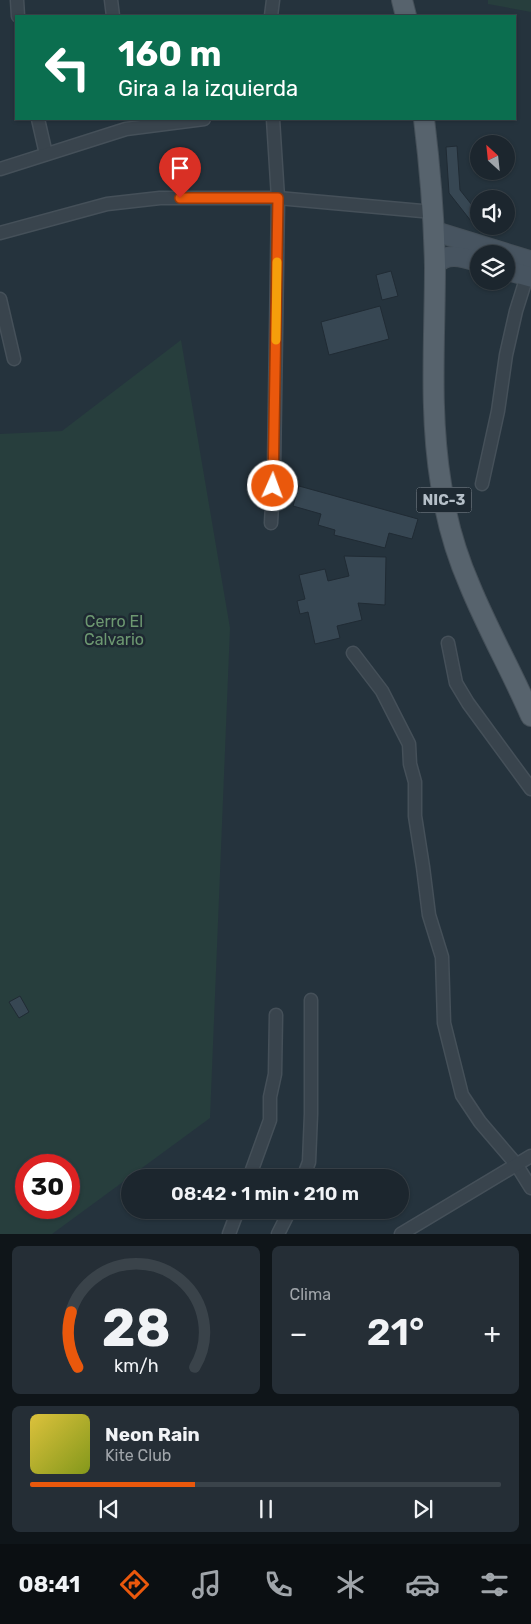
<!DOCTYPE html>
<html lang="es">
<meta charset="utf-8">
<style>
body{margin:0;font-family:Rubik,sans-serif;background:#252e36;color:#f1f3f6;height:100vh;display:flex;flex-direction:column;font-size:19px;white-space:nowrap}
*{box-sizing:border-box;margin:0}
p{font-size:16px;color:#a0a5aa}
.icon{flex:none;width:28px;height:28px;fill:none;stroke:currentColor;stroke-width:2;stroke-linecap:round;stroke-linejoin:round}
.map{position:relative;height:1234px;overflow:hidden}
.panel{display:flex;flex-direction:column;gap:12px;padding:12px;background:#0f1519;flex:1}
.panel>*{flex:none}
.banner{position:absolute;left:15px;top:15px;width:501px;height:105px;border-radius:0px;box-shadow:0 1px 4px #0004,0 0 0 1px #3a434a;background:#0b6e4f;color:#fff;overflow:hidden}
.needle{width:32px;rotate:333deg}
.controls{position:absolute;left:470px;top:135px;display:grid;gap:10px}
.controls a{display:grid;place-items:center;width:45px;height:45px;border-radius:50%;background:#1c262e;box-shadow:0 1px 4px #0004,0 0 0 1px #3a434a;font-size:25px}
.speed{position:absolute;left:15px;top:1154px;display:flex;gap:10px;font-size:25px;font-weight:700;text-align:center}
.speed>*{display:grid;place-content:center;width:65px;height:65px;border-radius:50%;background:#1c262e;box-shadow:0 1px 4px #0004,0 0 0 1px #3a434a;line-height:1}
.speed .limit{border:8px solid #d22;background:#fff;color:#111}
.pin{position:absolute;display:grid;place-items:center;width:42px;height:42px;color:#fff;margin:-51px -21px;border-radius:50% 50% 50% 0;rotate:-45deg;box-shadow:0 0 5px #0007}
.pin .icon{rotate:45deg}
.me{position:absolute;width:55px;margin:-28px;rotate:2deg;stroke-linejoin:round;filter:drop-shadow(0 0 4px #0008)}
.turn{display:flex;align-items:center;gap:18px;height:105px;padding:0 20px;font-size:22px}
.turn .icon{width:65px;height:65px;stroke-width:2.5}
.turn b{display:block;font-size:35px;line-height:42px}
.big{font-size:38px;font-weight:600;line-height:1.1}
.panel .card{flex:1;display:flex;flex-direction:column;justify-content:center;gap:8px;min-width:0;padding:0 18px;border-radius:8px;background:#252e36}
.panel .dial{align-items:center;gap:0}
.dial svg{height:130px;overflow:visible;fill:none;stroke:#3a434a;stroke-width:7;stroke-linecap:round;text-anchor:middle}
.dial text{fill:#f1f3f6;stroke:none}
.song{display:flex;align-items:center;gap:15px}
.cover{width:60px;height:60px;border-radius:8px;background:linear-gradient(135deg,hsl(50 70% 55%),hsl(70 70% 35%))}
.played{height:5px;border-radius:2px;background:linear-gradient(90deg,#ea580c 35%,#3a434a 35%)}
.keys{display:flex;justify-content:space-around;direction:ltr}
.heat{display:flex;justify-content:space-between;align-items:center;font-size:28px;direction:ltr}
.panel .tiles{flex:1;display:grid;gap:12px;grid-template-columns:1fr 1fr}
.card:last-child{grid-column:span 2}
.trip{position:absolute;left:121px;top:1169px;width:288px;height:50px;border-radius:25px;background:#1c262e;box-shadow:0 1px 4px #0004,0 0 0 1px #3a434a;font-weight:600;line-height:50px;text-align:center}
.dock{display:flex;height:80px;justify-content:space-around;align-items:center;background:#0b0f12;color:#a0a5aa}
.dock .icon{width:35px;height:35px}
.dock .on{color:#ea580c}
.dock b{font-size:22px;color:#f1f3f6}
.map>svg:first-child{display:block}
.green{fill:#273e3d;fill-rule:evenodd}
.building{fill:#374753;stroke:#202b34}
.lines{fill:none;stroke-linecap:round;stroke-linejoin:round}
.street-casing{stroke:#455059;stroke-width:15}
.secondary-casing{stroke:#455059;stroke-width:21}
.primary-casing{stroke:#455059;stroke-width:22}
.street{stroke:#39444d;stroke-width:12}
.secondary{stroke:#475460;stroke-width:19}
.primary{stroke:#57636d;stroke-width:20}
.route-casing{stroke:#983908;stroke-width:12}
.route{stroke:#ea580c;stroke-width:9}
.slow{stroke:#f59e0b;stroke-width:9}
.labels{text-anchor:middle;stroke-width:5;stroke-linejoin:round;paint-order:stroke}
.shield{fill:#1e2932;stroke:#88929b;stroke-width:1}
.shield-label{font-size:15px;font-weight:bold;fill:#b5bfc8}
.park-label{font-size:16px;fill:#6d9871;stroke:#1e2932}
</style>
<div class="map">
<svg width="531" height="1234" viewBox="0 0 531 1234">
<rect width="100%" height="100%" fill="#25333d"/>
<g class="green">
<polygon points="488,0 531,0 531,12 488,4"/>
<path d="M 181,340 L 230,628 L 210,1118 L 52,1234 L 0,1234 L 0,434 L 62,431 ZM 26,1165 L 69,1165 L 69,1208 L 26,1208 Z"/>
</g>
<g class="building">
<polygon points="457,146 460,190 479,214 471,221 449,193 446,147"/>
<polygon points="391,271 398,296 382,300 376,275"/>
<polygon points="380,306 389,339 329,355 321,322"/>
<polygon points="299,486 418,519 412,539 389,533 385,548 334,535 335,530 318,525 321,514 293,506"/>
<polygon points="344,556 386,557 385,605 358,603 362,620 337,626 340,638 315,644 308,612 300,614 297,601 305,599 299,575 325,569 328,581 349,576"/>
<polygon points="20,996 29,1012 19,1018 9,1002"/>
</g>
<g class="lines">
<g class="street-casing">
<g id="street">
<polyline points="17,0 18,16"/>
<polyline points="111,0 113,16"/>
<polyline points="271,16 273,0"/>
<polyline points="38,119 46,154"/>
<polyline points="0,169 126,129 204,119"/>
<polyline points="0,233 107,204 160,198 278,198 433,212"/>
<polyline points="0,299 14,359"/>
<polyline points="482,484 498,411 506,355 516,311 527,276 528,270"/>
<polyline points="271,523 274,468 278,198 273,119"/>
<polyline points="448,643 456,683 468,703 531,789"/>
<polyline points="353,653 382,691 409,744 410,764 415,782 415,816 423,867 429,915 442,957 444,1023 462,1095 480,1122 516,1164 531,1188"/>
<polyline points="249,1178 270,1120 270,1097 275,1074 276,1015"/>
<polyline points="303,1178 309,1162 311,1114 311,1000"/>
<polyline points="229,1234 238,1210"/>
<polyline points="278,1234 290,1210"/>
<polyline points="401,1234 531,1156"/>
</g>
</g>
<g class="secondary-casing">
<g id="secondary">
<polyline points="434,231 531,261"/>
<path d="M 435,266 C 445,251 463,257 479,262"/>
<polyline points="506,270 531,277"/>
</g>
</g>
<g class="primary-casing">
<g id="primary">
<polyline points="402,0 406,16"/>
<path d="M 424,119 C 430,168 434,216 435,266 C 435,339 429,412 441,484 C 446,519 456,554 470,586 C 488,630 512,672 531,716"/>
</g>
</g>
<use href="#street" class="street"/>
<use href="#secondary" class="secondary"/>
<use href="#primary" class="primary"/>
</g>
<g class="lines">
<g class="route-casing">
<polyline id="route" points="180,198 278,198 273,486"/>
</g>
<use href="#route" class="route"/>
<polyline class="slow" points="276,340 277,262"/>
</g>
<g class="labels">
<rect class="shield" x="416.5" y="487.5" width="55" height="25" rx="4"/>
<g class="shield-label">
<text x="444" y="505">NIC-3</text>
</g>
<g class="park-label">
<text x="114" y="627">Cerro El<tspan x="114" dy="18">Calvario</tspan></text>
</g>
</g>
</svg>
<div class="controls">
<a><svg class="needle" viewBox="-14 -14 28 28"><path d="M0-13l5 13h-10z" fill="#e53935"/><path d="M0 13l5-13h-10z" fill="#a0a5aa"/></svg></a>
<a><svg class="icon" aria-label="sound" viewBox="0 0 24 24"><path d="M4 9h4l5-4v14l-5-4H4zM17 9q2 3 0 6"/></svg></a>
<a><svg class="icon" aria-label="layers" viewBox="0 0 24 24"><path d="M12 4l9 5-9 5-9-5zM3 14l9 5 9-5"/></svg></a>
</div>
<div class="speed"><div class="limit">30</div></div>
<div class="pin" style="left:180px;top:198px;background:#d93025"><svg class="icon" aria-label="arrive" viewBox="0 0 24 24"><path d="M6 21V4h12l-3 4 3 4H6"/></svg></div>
<svg class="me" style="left:273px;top:486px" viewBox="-20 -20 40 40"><circle r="17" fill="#ea580c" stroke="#fff" stroke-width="3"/><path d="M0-11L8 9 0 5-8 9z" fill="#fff"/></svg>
<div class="trip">08:42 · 1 min · 210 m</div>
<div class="banner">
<div class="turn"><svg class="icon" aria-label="left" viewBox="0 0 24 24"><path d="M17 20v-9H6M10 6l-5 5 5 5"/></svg><div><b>160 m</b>Gira a la izquierda</div></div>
</div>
</div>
<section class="panel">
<div class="tiles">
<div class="card dial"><svg viewBox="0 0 100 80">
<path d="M14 69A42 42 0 1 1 86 69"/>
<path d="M14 69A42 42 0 0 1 10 35" stroke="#ea580c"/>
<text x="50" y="56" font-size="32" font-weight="700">28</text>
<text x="50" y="72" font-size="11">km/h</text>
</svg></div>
<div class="card"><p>Clima</p>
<div class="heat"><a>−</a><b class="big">21°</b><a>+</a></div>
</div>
<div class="card">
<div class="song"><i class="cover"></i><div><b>Neon Rain</b><p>Kite Club</p></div></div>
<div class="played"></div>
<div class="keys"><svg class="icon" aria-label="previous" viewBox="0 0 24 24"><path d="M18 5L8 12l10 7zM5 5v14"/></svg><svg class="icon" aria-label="pause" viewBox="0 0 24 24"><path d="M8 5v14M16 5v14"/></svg><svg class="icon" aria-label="next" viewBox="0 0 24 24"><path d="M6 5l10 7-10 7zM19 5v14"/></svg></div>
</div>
</div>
</section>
<nav class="dock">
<b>08:41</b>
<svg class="icon on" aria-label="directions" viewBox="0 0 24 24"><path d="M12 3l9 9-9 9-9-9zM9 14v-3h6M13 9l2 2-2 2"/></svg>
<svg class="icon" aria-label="music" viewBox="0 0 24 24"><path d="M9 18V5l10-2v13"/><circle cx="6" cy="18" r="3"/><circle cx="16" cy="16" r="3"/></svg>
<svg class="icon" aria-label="phone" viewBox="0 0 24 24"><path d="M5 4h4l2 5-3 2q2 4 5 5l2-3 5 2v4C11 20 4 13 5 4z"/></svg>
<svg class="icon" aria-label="climate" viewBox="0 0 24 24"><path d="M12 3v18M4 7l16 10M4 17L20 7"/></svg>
<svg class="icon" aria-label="car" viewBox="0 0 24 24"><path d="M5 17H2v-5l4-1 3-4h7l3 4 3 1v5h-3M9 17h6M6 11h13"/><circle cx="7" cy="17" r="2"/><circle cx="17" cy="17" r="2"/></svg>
<svg class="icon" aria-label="filters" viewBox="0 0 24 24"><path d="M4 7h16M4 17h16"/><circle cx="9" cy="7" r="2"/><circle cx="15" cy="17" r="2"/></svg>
</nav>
